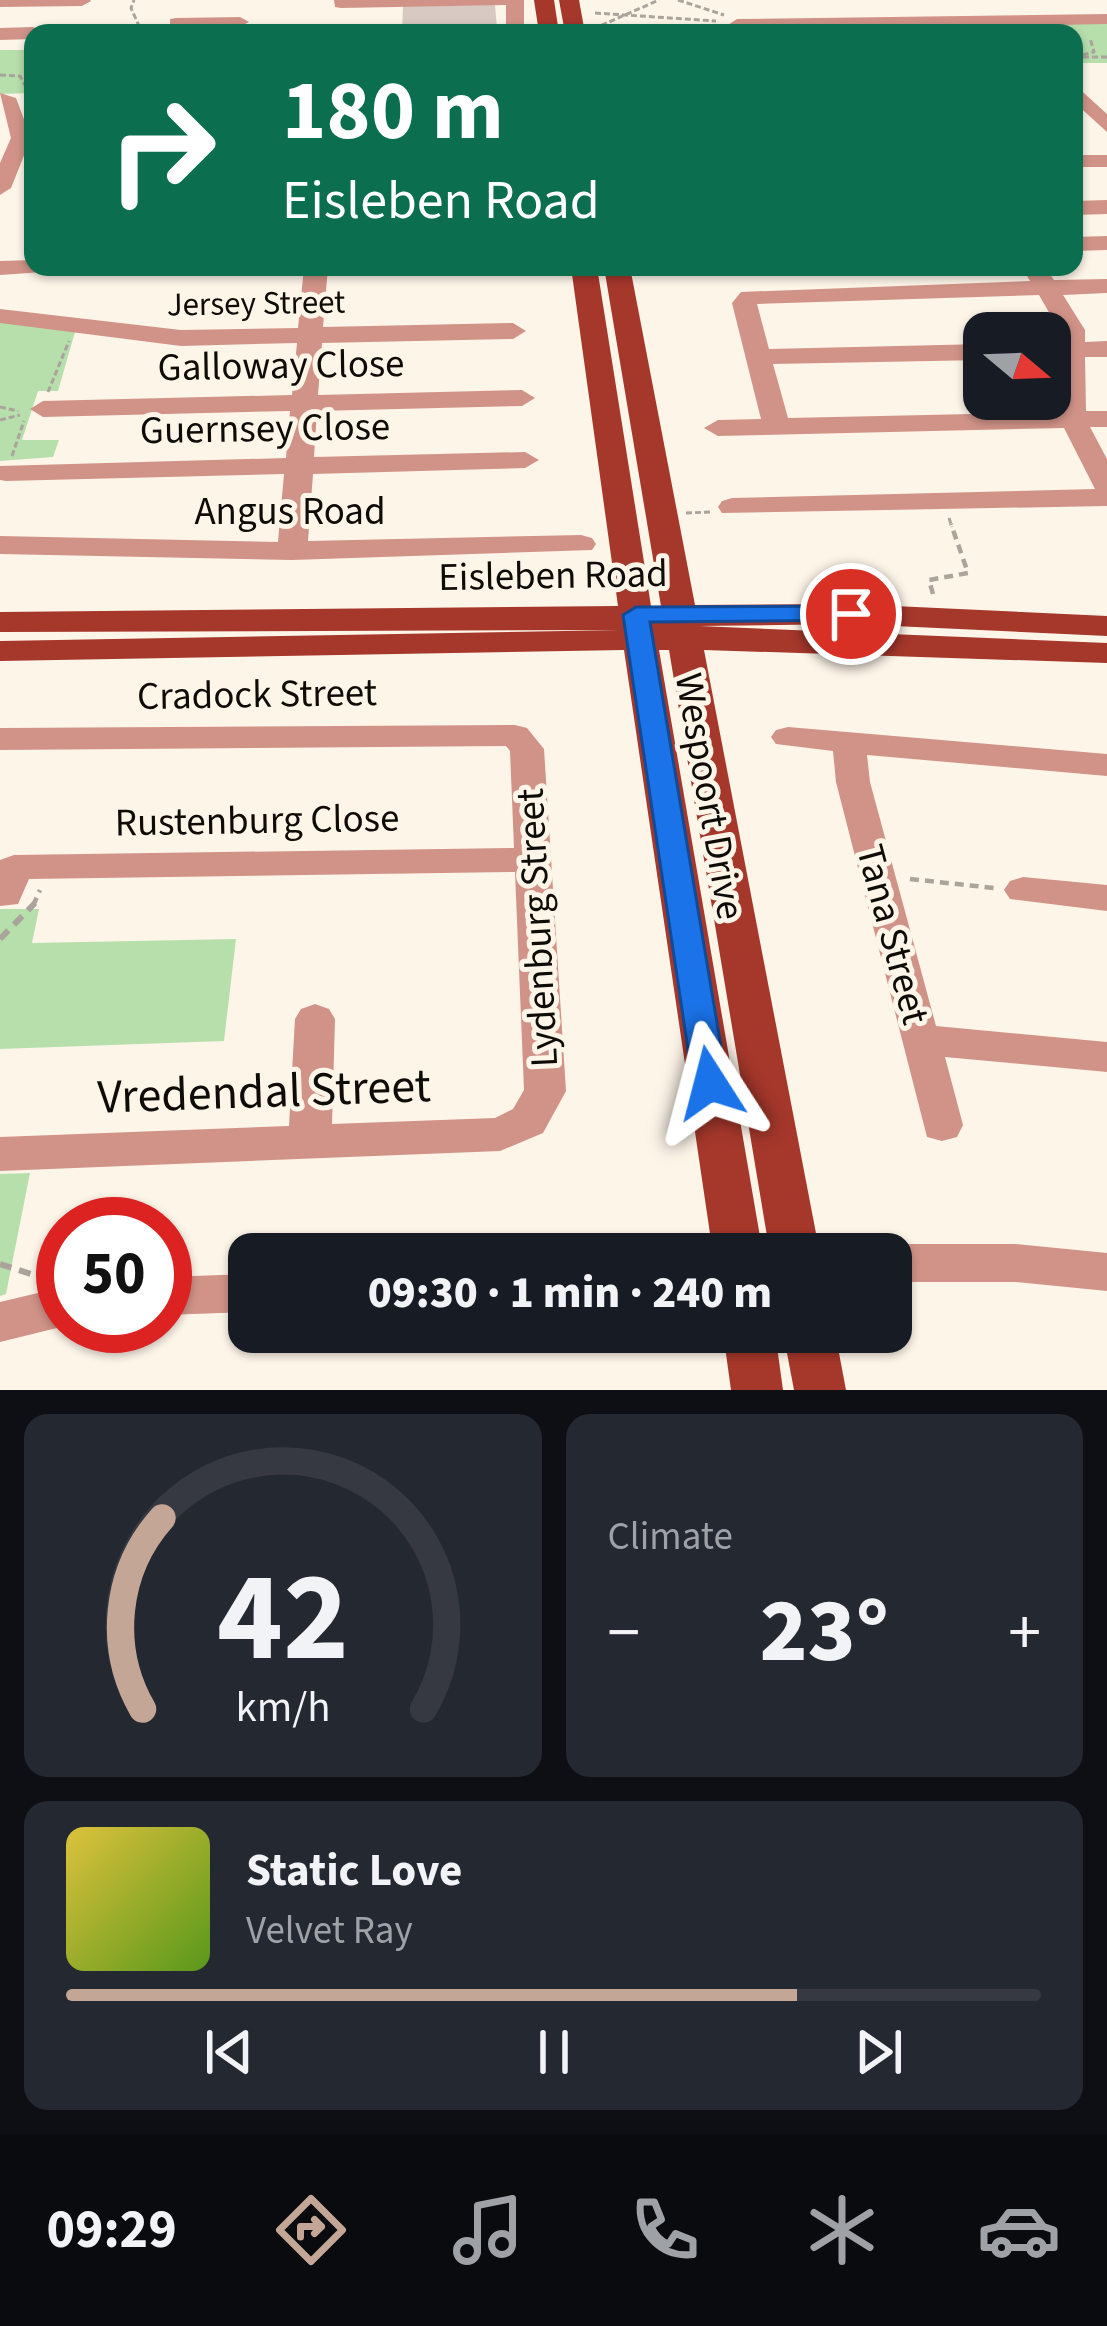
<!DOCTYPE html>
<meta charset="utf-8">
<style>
body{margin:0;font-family:"Source Sans 3",sans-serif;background:#242831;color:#f1f3f6;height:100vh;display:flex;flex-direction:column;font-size:45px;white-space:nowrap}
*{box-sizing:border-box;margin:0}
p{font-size:39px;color:#9ea1a6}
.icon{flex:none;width:66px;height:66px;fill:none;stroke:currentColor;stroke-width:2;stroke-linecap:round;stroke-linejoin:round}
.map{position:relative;height:1390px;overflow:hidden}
.details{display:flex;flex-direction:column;gap:24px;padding:24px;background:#0d0f14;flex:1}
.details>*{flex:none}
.hud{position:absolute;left:24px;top:24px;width:1059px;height:252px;border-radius:24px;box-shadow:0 3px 9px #0004;background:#0b6e4f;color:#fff;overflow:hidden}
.needle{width:78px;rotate:109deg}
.buttons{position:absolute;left:963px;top:312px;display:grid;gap:24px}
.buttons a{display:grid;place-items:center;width:108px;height:108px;border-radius:24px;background:#171b24;box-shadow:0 3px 9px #0004;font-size:60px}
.speed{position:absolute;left:36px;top:1197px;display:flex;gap:24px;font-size:60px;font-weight:700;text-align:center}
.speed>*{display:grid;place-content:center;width:156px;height:156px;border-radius:50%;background:#171b24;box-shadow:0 3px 9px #0004;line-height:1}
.speed .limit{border:18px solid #d22;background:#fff;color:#111}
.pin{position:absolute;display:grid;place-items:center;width:102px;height:102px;color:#fff;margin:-51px;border:6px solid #fff;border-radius:50%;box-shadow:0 3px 12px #0007}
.me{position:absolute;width:132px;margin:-66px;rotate:351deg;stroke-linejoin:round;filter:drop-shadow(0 0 9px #0008)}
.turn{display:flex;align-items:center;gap:42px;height:252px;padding:0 60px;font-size:54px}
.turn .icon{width:156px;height:156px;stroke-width:2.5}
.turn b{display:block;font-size:84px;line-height:102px}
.big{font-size:90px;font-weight:800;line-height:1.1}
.details .tile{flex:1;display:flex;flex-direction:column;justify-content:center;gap:18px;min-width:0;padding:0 42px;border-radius:24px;background:#242831}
.details .dial{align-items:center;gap:0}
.dial svg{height:312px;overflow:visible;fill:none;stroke:#363941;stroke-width:7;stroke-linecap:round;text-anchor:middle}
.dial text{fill:#f1f3f6;stroke:none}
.song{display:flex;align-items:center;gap:36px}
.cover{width:144px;height:144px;border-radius:18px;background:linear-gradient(135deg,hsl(50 70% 55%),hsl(90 70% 35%))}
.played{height:12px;border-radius:6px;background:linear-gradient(90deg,#c4a696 75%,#363941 75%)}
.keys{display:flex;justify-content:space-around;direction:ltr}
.heat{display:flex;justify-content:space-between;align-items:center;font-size:66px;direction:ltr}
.details .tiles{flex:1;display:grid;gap:24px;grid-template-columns:1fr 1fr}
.tile:last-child{grid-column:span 2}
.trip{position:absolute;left:228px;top:1233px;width:684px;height:120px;border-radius:24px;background:#171b24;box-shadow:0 3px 9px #0004;font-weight:800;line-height:120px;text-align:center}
.menu{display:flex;height:192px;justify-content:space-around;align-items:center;background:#090b0e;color:#9ea1a6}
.menu .icon{width:84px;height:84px}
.menu .active{color:#c4a696}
.menu b{font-size:54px;color:#f1f3f6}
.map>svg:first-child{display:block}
.green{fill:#b7dfac}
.building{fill:#d8cac2}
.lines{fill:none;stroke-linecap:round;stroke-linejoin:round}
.path-far2{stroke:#aba49b;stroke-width:3;stroke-dasharray:6 3;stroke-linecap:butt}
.path-far1{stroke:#aba49b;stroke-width:4.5;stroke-dasharray:9 6;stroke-linecap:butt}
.path{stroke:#aba49b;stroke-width:6;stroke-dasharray:12 8;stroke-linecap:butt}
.minor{fill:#d19388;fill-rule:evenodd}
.major{fill:#a5372b;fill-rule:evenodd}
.route{fill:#1a73e8;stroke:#114b97;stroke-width:3}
.labels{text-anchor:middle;stroke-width:10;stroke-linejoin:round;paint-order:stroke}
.far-street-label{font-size:33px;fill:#0f0c08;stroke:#fef5e9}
.street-label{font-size:39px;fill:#0f0c08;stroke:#fef5e9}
.near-street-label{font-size:48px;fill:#0f0c08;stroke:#fef5e9}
</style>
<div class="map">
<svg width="1107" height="1390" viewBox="0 0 1107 1390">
<rect width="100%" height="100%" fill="#fef5e9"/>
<g class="green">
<polygon points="1107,23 1107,63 1074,63 1074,33 786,33 785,28"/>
<polygon points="0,50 33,50 33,93 0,94"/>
<polygon points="0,322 75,332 58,391 38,391 22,440 59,440 53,457 0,461"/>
<polygon points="0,909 39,909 32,943 236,939 224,1041 0,1049"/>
<polygon points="30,1173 6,1294 0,1296 0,1174"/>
</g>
<polygon class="building" points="490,5 495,5 497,28 492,28 492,33 402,33 403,6"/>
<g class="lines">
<g class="path-far2">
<polyline points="678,0 724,15"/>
<polyline points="595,13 716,21"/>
<polyline points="593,29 659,0"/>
<polyline points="102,31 139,26 131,8 134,0"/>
<polyline points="1074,57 1094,52 1090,38"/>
<polyline points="1083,57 1107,57"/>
<polyline points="0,75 20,76 27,89 33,85"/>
<polyline points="48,392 69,341"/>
<polyline points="0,407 18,411"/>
<polyline points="0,420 20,415"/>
<polyline points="12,456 24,421"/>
<polyline points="686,513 710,512"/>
<polyline points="949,518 952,527"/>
</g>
<g class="path-far1">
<polyline points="933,594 929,580 968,573 951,524"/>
<polyline points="910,879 994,888"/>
<polyline points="33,906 40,890"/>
</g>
<g class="path">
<polyline points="0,939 35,903"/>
<polyline points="0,1264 46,1279"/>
</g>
<g class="minor">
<polygon points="0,0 90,0 91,1 82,6 0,7"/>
<polygon points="334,0 524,0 524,33 506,33 506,5 341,8 335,7"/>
<polygon points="1107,14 1107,24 737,31 728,25 737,19"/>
<polygon points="176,18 240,17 249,22 240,27 170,27 170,19"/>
<polygon points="84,26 93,32 45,33 54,27"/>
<polygon points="0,28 33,27 42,33 33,33 33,39 0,40"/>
<polygon points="1074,84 1107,114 1107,132 1074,102"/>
<polygon points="0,93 16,98 31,138 11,188 0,195 0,163 11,138"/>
<rect x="1074" y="155" width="33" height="12"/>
<polygon points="1107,200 1107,214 1074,215 1074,201"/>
<polygon points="1107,236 1107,250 1074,251 1074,237"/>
<polygon points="33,260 33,267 47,267 43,272 0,275 0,261"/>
<polygon points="304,267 328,267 323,327 513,323 526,331 513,339 322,343 318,395 522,390 535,398 522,406 317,411 314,457 525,452 539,460 525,468 313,474 308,541 581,535 592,538 596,544 592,550 292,560 0,554 0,536 278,542 284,474 6,481 0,480 0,466 286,458 290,411 43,417 30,409 43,401 292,395 297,343 181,346 0,323 0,309 181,330 298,328"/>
<path d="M 1039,267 L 1046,269 L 1054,280 L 1107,279 L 1107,293 L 1063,295 L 1085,330 L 1085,342 L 1107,341 L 1107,357 L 1085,357 L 1086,411 L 1107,411 L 1107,427 L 1090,427 L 1107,459 L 1107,506 L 722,513 L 718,507 L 722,501 L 732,498 L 1095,489 L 1064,428 L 718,436 L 704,428 L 718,420 L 761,419 L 732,303 L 741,292 L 1030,281 L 1026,274 ZM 1039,295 L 1059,330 L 1059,342 L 1050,342 L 1050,358 L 1059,357 L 1060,412 L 788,418 L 773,364 L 984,360 L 984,344 L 769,349 L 757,304 Z"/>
<polygon points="515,725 527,728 544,749 566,1091 543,1133 500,1151 0,1171 0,1137 289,1126 295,1019 301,1009 315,1004 329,1009 335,1019 332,1124 495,1118 513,1109 524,1090 515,872 29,879 18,904 0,906 0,860 14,855 514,848 510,751 506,746 0,750 0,728"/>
<polygon points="788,727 1107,754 1107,776 867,755 870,782 936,1026 1107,1042 1107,1072 945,1057 963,1125 957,1137 942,1141 927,1137 836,782 833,751 776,744 771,737 776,730"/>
<polygon points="1023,877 1107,885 1107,911 1010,899 1004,890 1010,881"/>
<polygon points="891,1244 1015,1244 1107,1253 1107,1291 1015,1282 891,1282 891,1254 873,1254"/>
<polygon points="249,1274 249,1312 165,1315 165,1277"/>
<polygon points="63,1287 65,1326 0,1342 0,1302"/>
</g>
<g class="major">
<polygon points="534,0 554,0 559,33 539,33"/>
<polygon points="559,0 579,0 585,33 565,33"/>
<polygon points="571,267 597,267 651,606 661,606 604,267 630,267 695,605 851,604 1107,616 1107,636 851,624 699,626 1107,643 1107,663 704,650 820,1254 770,1254 669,650 659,650 763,1254 713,1254 624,650 0,661 0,641 621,630 0,632 0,612 618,606"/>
<polygon points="723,1332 775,1332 783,1390 731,1390"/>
<polygon points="783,1332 835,1332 846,1390 794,1390"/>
</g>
</g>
<polygon class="route" points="851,606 861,609 864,614 861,620 650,622 727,1083 722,1092 710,1096 698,1092 693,1083 623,615 636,607"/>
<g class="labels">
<g class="far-street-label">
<text transform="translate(256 302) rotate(-1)" y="12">Jersey Street</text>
</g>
<g class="street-label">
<text transform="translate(281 364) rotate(-1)" y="14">Galloway Close</text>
<text transform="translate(265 427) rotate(-1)" y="14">Guernsey Close</text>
<text x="290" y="524">Angus Road</text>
<text transform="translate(553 574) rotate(-1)" y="14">Eisleben Road</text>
<text transform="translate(257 693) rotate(-1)" y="14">Cradock Street</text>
<text transform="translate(711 796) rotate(80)" y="14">Wespoort Drive</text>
<text transform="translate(257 819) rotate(-1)" y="14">Rustenburg Close</text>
<text transform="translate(536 928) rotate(-93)" y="14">Lydenburg Street</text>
<text transform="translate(894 934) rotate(75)" y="14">Tana Street</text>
</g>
<g class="near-street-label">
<text transform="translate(264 1090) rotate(-2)" y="17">Vredendal Street</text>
</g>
</g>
</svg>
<div class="buttons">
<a><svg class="needle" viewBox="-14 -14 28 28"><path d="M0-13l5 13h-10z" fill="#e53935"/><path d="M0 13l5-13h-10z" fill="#9ea1a6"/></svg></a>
</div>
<div class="speed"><div class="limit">50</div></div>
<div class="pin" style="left:851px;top:614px;background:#d93025"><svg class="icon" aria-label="arrive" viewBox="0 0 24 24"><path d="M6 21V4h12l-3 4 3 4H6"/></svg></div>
<svg class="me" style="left:710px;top:1083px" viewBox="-20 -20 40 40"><path d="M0-17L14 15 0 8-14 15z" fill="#1a73e8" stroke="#fff" stroke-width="4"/></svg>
<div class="trip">09:30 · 1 min · 240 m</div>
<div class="hud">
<div class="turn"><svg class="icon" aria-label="right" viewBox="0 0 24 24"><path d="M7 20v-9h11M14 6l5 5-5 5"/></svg><div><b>180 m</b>Eisleben Road</div></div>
</div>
</div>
<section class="details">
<div class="tiles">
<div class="tile dial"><svg viewBox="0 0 100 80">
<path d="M14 69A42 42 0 1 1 86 69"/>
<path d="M14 69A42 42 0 0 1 19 20" stroke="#c4a696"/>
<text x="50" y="56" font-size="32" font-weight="700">42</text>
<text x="50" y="72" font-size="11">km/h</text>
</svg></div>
<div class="tile"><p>Climate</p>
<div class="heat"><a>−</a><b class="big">23°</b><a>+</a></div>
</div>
<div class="tile">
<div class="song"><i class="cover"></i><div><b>Static Love</b><p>Velvet Ray</p></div></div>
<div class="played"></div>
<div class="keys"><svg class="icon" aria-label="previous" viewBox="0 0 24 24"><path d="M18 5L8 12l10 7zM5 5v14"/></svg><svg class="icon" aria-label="pause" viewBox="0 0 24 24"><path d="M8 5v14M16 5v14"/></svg><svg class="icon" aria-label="next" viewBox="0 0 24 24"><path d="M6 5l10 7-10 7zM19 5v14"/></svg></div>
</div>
</div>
</section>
<nav class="menu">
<b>09:29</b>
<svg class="icon active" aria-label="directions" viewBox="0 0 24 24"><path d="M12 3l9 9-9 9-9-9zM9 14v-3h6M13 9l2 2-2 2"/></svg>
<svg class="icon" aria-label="music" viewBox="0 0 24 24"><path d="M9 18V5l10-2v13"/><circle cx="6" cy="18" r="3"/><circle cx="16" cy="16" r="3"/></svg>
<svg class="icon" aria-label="phone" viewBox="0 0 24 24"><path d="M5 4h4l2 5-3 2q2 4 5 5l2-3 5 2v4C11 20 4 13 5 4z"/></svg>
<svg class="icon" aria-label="climate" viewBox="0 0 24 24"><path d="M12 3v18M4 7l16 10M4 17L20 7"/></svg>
<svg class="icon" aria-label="car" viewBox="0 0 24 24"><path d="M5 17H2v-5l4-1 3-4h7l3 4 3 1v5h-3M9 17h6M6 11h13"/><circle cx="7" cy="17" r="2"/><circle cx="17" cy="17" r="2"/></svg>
</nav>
